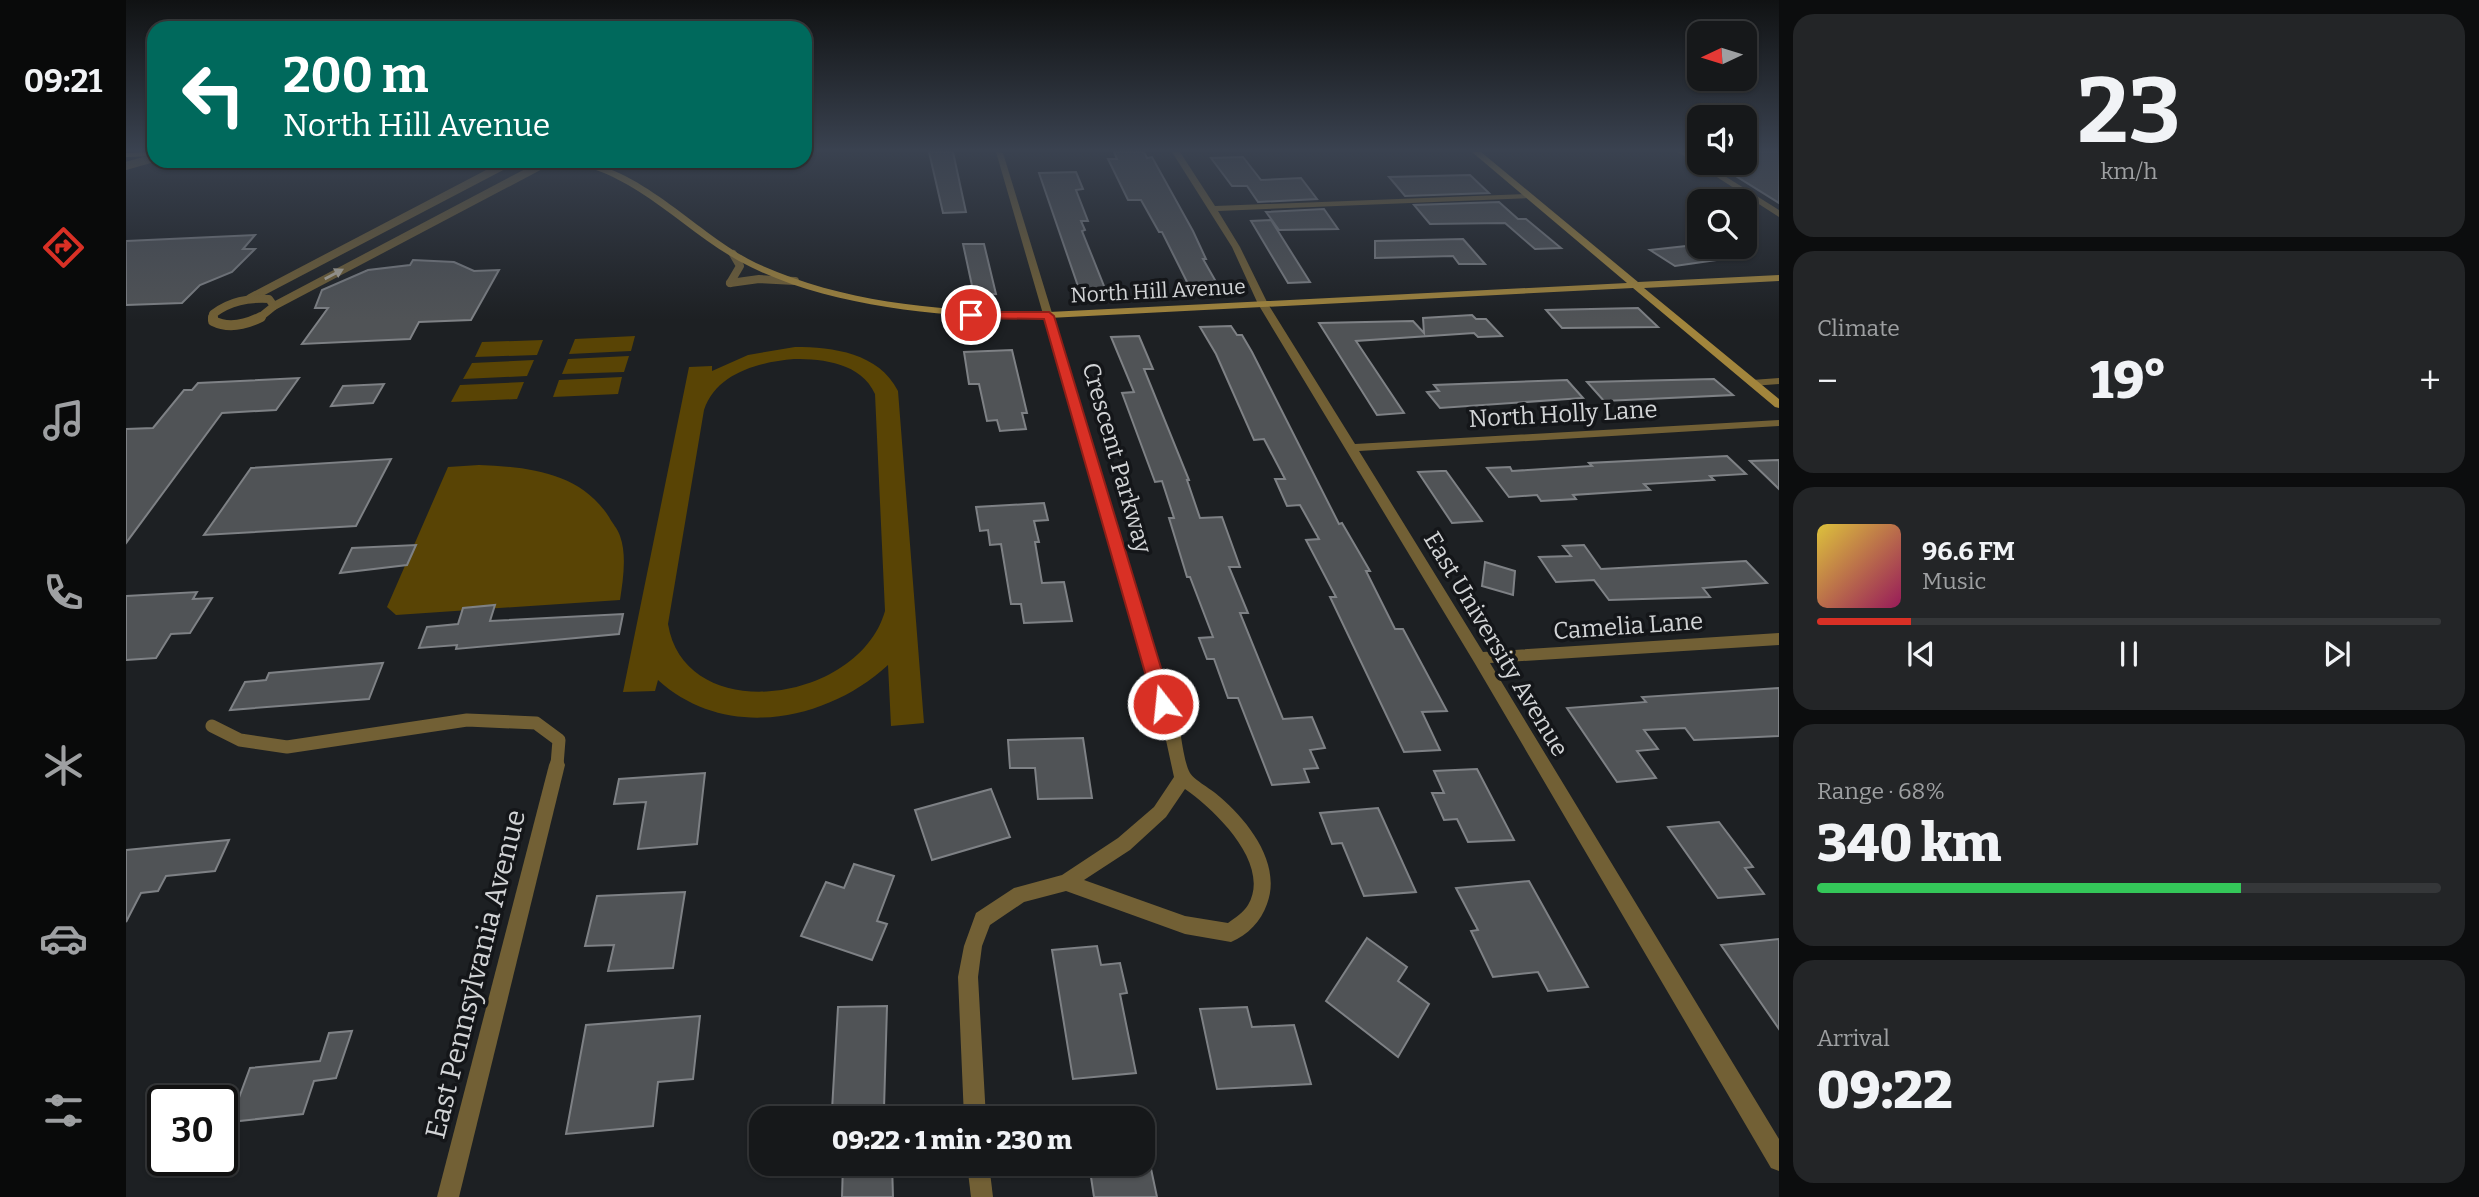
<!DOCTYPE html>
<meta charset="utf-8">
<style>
body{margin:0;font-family:Bitter,serif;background:#232527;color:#f1f3f6;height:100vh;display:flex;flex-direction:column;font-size:26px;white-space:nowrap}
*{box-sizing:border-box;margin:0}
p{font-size:23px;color:#9ea0a2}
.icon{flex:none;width:38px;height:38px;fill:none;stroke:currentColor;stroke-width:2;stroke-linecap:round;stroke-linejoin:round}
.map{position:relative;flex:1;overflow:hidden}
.side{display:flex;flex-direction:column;gap:14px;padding:14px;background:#0c0d0e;width:700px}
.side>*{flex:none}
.banner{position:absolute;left:21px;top:21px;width:665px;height:147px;border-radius:21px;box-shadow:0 2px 5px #0004,0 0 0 2px #353739;background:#00695c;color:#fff;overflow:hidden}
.needle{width:46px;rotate:266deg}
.controls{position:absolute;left:1561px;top:21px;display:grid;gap:14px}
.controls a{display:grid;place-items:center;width:70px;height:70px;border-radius:14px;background:#16181a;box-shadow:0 2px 5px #0004,0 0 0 2px #353739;font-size:35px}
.speed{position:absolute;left:21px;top:1085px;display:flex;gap:14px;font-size:35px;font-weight:700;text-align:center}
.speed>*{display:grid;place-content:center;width:91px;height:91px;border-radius:50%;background:#16181a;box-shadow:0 2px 5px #0004,0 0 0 2px #353739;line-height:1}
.speed .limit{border:4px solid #111;border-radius:10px;background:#fff;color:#111}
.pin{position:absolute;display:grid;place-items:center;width:60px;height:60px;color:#fff;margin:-30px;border:4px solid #fff;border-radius:50%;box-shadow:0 2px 7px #0007}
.me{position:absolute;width:77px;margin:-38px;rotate:344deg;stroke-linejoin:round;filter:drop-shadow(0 0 5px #0008)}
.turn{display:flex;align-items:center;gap:24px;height:147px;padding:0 21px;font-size:32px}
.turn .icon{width:91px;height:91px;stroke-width:2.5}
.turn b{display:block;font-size:49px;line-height:60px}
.big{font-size:52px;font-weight:800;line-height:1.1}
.side .card{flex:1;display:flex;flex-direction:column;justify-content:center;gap:10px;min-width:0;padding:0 24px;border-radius:21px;background:#232527}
.side .dial{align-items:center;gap:0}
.dial b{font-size:91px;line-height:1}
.song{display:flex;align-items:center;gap:21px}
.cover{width:84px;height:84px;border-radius:10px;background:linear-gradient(135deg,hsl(50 70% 55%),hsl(330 70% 35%))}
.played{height:7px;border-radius:4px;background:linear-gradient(90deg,#d93025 15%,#353739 15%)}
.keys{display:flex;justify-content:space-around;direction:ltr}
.heat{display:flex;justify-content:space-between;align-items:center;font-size:38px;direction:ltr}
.charge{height:10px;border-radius:5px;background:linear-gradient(90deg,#34c759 68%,#353739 0)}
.trip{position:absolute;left:623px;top:1106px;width:406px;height:70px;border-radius:21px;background:#16181a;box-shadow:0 2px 5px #0004,0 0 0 2px #353739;font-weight:800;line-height:70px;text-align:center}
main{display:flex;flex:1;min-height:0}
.tabs{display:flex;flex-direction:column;width:126px;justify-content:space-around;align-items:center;background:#090a0a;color:#9ea0a2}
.tabs .icon{width:49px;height:49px}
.tabs .current{color:#d93025}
.tabs b{font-size:32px;color:#f1f3f6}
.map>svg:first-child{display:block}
.green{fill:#594405;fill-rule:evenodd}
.building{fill:#505356;stroke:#7e8185;stroke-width:2}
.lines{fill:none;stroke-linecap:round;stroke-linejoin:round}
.lane-far2{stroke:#726035;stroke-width:8}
.lane-far1{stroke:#726035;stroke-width:10}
.lane{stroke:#726035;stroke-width:13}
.street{fill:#726035;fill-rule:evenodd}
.secondary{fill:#a2853c;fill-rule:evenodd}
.oneway{fill:#b0ab9e}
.route{fill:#d93025;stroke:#8d1f18;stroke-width:2}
.labels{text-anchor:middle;stroke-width:7;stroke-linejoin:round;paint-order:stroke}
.far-street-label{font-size:21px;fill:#d2d4d6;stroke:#141619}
.street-label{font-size:24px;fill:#d2d4d6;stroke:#141619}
.near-street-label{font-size:28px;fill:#d2d4d6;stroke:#141619}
</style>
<main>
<nav class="tabs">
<b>09:21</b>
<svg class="icon current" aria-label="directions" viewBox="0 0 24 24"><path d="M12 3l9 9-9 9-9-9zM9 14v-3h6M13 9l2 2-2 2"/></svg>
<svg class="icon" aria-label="music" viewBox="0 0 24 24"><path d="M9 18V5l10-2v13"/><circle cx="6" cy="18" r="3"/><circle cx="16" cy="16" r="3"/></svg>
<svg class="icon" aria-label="phone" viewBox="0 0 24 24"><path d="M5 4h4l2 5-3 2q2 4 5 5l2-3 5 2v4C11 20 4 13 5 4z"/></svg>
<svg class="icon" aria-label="climate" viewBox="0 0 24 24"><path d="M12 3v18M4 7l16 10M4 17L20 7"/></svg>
<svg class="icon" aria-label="car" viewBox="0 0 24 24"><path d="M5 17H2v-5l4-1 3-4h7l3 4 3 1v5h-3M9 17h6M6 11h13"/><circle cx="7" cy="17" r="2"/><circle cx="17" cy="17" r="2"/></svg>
<svg class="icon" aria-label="filters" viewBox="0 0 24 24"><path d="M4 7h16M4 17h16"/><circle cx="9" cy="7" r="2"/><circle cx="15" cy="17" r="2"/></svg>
</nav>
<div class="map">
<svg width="1653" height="1197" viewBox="0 0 1653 1197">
<rect width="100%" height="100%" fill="#1d2023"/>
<g class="green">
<polygon points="509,336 505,351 443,354 449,339"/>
<polygon points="417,340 411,355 349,357 356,342"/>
<path d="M 669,347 C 707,347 753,353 772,391 L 798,723 L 765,726 L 762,665 C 700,722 599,741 532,680 L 529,691 L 497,692 L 563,367 L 586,366 L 586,371 L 622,355 ZM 668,359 C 698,359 735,363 749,394 L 759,611 C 733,703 559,728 542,624 L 578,410 C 590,373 633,362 668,359 Z"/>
<polygon points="503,356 498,372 436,374 442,359"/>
<polygon points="408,360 401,376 337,379 346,363"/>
<polygon points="496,377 492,394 427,397 433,380"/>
<polygon points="398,382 391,399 325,402 334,385"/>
<path d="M 353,465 C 402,467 454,472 483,517 C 486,523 492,529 494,536 C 501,555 497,580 494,600 L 270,615 L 261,607 L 322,467 Z"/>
</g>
<g class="building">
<polygon points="803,152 827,152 840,212 817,213"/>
<polygon points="988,152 1018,152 1021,158 1026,157 1067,231 1080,259 1077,259 1093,287 1064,288 1036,232 1033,232 1015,200 1002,200 982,159 991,159"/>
<polygon points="1619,152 1653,152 1653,203 1589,163 1619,163"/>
<polygon points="1117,157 1135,180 1175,178 1191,199 1132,202 1121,186 1106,186 1085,158"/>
<polygon points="950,172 957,189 950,190 962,221 955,221 959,230 956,231 980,291 954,292 913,173"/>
<polygon points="1344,175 1363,193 1279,196 1263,177"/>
<polygon points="1373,202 1392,219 1400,219 1435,248 1409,249 1379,223 1304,224 1288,205"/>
<polygon points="1198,209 1212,229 1153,230 1140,212"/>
<polygon points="1145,220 1184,282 1162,283 1125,221"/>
<polygon points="129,235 117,249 129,249 106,272 74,285 56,303 0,305 0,241"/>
<polygon points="1337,239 1359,264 1333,264 1327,256 1249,258 1249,241"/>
<polygon points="837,244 858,244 870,294 848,295"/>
<polygon points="1569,245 1590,260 1549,266 1524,250"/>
<polygon points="287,260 328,262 348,271 373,270 345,320 293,322 284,339 176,344 202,308 189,308 196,290 242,270 284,265"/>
<polygon points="1512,308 1532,327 1436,328 1420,310"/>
<polygon points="1346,315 1350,319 1360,319 1376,336 1352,337 1348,333 1230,341 1278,413 1251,415 1193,323 1287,321 1298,333 1297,318"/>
<polygon points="1105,326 1111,335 1116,335 1126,352 1213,524 1216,523 1244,571 1240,571 1269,629 1277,629 1321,711 1296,712 1314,750 1278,752 1204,597 1210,597 1180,540 1193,539 1174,505 1161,506 1149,479 1159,479 1138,439 1128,440 1090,354 1074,327"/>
<polygon points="1013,336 1027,369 1018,369 1063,480 1061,480 1074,518 1096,517 1114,567 1103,567 1122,613 1114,613 1157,719 1186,717 1199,748 1184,750 1192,768 1178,769 1183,782 1146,785 1112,698 1102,698 1088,659 1081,659 1073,638 1087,637 1064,577 1061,577 1058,567 1043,518 1048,518 1036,481 1029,482 996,393 1008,392 985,337"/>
<polygon points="886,350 901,413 896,413 900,429 874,431 871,420 861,421 853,384 843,384 838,352"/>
<polygon points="173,378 150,410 96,413 0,543 0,429 27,428 58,390 66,390 72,383"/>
<polygon points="1588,379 1607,395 1478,401 1461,382"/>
<polygon points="1441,380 1457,398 1314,408 1301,392 1313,391 1308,385"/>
<polygon points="258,384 247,403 205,406 217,386"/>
<polygon points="1601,456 1620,474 1584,476 1588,480 1518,484 1524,490 1447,495 1450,499 1415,501 1411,495 1383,497 1361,468 1384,467 1386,471 1466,466 1463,463"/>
<polygon points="265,459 230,526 78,535 125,468"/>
<polygon points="1653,460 1653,489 1624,461"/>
<polygon points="1315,471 1320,471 1356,521 1326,523 1292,472"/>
<polygon points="918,503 922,520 908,521 913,542 909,542 916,583 938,582 946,621 898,623 895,604 885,604 875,544 864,545 862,530 854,531 850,507"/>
<polygon points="290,545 281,565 214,573 226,548"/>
<polygon points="1458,545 1475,569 1620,561 1641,583 1577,588 1584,597 1483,600 1468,580 1430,582 1413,557 1445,556 1437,546"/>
<polygon points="1359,562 1389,571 1387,595 1356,586"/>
<polygon points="71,592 67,599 86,598 64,633 45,634 30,658 0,660 0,596"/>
<polygon points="369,605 364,621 497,614 493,634 330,649 331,645 293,648 301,627 332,624 337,608"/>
<polygon points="257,663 243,699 104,710 119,682 140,680 143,673"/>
<polygon points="1653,688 1653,736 1568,740 1559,728 1518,730 1532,749 1511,751 1530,778 1491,782 1441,708 1520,702 1516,697"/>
<polygon points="957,738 966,798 912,799 909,768 884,768 882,740"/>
<polygon points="1351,769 1388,840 1342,842 1331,819 1318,820 1306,793 1318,793 1308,771"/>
<polygon points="579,773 571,844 512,849 520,802 488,804 493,779"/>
<polygon points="865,789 884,837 806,860 789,810"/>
<polygon points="1252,808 1290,892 1238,896 1216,843 1206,844 1194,813"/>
<polygon points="1593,822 1627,867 1619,868 1638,894 1592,898 1542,827"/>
<polygon points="103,840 89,871 40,876 32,891 15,893 0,922 0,850"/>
<polygon points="728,864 768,876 751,921 761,924 746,960 675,936 700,882 718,888"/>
<polygon points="1403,881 1462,987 1422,991 1412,972 1367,977 1345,931 1352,930 1330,888"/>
<polygon points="559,892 547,968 482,971 488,945 459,946 471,896"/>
<polygon points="1241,938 1281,967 1272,981 1303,1004 1272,1057 1200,1001"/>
<polygon points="1653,939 1653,1029 1595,945"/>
<polygon points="971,946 975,965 994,963 1001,993 994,994 1010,1073 947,1079 926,950"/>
<polygon points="761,1006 758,1109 706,1110 712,1007"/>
<polygon points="1121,1007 1126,1027 1168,1025 1185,1084 1091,1089 1074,1009"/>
<polygon points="574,1016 567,1079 532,1082 527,1126 440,1134 460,1025"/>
<polygon points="226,1031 210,1078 188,1081 177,1114 104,1122 124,1068 194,1061 203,1033"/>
<polygon points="717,1164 766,1164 767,1197 716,1197"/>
<polygon points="963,1164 1024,1164 1031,1197 968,1197"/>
</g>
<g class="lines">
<g class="lane-far2">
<polyline points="0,166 28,158"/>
<polyline points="604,283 633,279 669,281"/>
<polyline points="604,283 614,266 607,254"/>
<polyline points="124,298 386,161"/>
<polyline points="148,306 423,161"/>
<path d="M 87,319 L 87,314 C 104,301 122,298 143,299 L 148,306 L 132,319"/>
</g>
<path class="lane-far1" d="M 87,317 L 87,321 C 103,329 119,325 135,317"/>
<polyline class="lane" points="86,726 114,740 161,747 341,720 410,723 433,740 431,765"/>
<g class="street">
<path d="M 870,152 L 877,153 L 1054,731 C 1056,742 1059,765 1064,773 C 1068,780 1087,790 1094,797 C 1123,822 1156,864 1141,904 C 1135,921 1122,935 1105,942 L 1059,934 L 940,891 L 898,902 L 864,925 L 856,946 L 852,977 L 860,1118 L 838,1118 L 832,977 L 838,946 L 850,913 L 888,888 L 936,875 L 992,838 L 1028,807 L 1048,777 L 1038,731 ZM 1059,789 C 1089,810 1146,864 1122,905 C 1118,912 1109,918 1102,923 L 1059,916 L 958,880 L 1004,850 L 1040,817 Z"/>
<polygon points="1046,152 1054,152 1089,206 1403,194 1407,196 1403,198 1092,211 1114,247 1142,304 1229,444 1653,420 1653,426 1233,451 1357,652 1653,633 1653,645 1364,663 1653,1139 1653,1171 1645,1168 1348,662 1132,304 1106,247"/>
<polygon points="1552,152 1561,152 1573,160 1573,163 1578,163 1653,210 1653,217"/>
<polygon points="1653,378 1653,384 1626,386 1621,383 1626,380"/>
<polygon points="431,758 437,760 439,765 333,1197 311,1197 423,765 425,760"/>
<polygon points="841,1164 863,1164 867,1197 845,1197"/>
</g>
<g class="secondary">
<polygon points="28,152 28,156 0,157 0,153"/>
<path d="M 1346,152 L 1355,152 L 1512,282 L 1653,275 L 1653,281 L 1518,288 L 1653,399 L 1653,408 L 1649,407 L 1507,288 L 923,318 C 823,318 702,309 613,261 C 577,241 547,213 512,191 C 499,183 485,175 470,170 C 461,167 452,165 445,161 C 510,161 573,236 630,263 C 721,305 825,312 923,312 L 1501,283 Z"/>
</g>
</g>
<defs><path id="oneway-solid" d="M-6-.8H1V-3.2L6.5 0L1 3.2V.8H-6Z" transform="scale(1.75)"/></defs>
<use class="oneway" href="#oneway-solid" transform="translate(208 274) rotate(-28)"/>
<linearGradient id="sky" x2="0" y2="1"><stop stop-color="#101213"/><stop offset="0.47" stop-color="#3a4250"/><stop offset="1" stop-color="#3a4250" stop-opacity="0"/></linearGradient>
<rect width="1653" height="320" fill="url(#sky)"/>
<polygon class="route" points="841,312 923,312 928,316 1046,704 1043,709 1031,709 1028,704 918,319 845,318 840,315"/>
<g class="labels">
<g class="far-street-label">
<text transform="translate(1032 291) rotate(-3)" y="7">North Hill Avenue</text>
</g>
<g class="street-label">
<text transform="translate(1437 414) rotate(-3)" y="8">North Holly Lane</text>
<text transform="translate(991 458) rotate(74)" y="8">Crescent Parkway</text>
<text transform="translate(1502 626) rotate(-4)" y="8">Camelia Lane</text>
<text transform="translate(1370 644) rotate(59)" y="8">East University Avenue</text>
</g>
<g class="near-street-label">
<text transform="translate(349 974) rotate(-76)" y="10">East Pennsylvania Avenue</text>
</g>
</g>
</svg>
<div class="controls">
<a><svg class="needle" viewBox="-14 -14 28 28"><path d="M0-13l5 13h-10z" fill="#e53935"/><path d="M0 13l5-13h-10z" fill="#9ea0a2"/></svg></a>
<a><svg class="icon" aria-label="sound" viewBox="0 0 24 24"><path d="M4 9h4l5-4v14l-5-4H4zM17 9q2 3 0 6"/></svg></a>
<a><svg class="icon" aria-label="search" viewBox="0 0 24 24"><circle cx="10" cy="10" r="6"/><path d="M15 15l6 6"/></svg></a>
</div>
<div class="speed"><div class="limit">30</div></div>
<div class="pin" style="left:845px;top:315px;background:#d93025"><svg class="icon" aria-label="arrive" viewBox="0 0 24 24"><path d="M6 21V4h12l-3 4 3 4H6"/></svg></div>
<svg class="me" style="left:1037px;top:704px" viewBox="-20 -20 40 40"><circle r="17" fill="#d93025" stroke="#fff" stroke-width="3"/><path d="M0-11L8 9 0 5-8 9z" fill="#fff"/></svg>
<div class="trip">09:22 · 1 min · 230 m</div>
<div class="banner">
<div class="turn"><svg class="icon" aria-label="left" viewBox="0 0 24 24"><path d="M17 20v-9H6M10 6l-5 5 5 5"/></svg><div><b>200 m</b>North Hill Avenue</div></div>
</div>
</div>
<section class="side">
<div class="card dial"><b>23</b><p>km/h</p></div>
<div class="card"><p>Climate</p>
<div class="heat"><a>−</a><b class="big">19°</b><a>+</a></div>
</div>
<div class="card">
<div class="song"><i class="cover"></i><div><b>96.6 FM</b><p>Music</p></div></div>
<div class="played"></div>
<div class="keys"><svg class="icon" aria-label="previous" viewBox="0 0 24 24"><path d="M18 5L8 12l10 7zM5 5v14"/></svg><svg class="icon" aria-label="pause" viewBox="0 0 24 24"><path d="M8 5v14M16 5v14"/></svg><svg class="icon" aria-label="next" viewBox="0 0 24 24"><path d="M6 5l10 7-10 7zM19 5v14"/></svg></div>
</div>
<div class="card"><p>Range · 68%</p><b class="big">340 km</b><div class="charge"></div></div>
<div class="card"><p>Arrival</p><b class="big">09:22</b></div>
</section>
</main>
